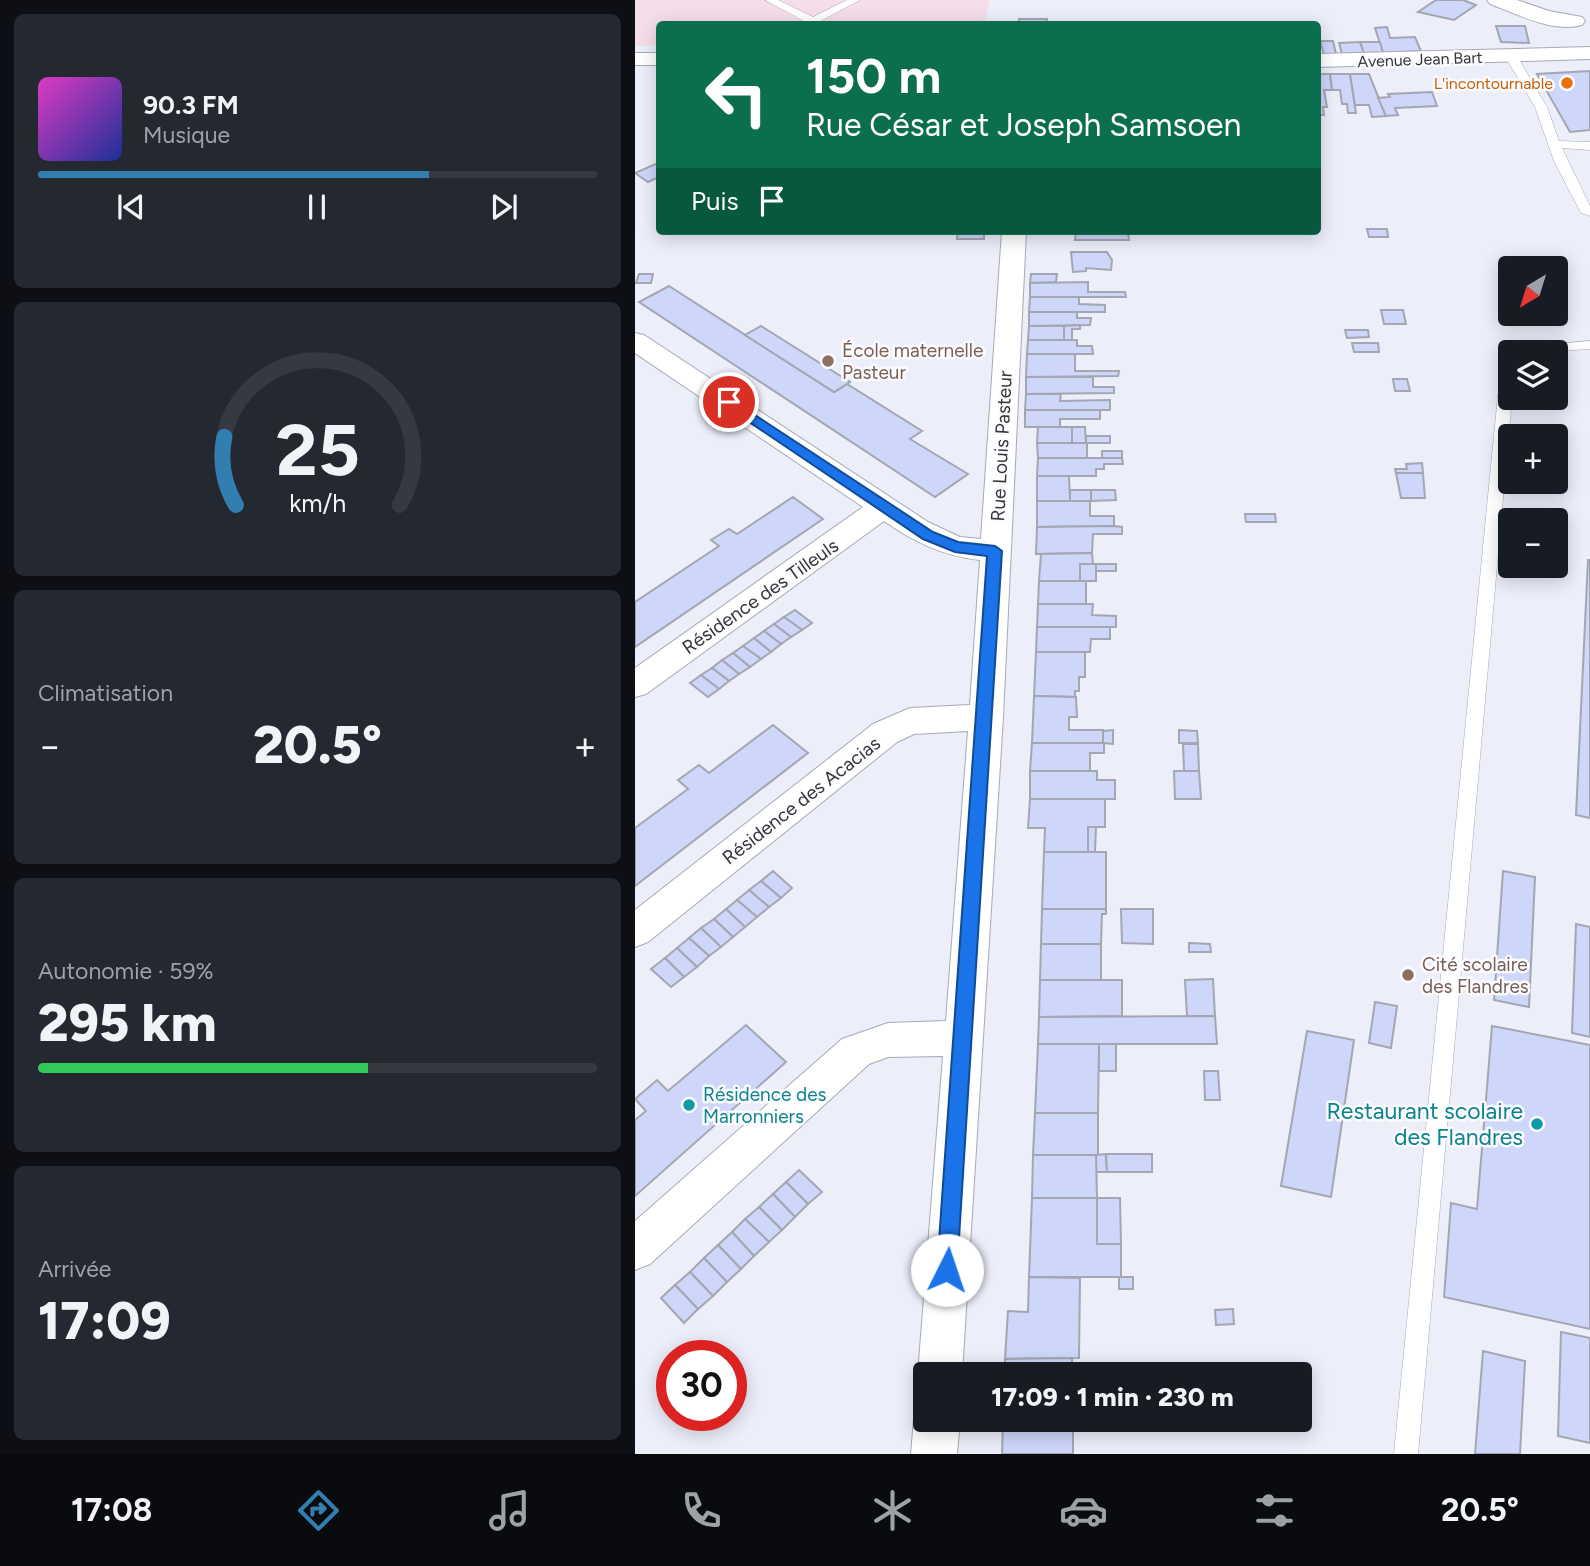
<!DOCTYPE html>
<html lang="fr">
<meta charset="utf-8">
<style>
body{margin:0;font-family:Figtree,sans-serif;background:#242831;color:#f1f3f6;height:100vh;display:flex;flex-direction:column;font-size:26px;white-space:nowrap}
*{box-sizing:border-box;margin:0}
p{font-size:23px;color:#9ea1a6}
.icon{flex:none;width:38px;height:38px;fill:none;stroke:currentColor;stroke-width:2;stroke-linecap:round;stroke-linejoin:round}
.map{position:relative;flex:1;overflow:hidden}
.drawer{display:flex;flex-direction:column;gap:14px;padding:14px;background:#0d0f14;width:635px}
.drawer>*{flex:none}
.hud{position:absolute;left:21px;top:21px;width:665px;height:214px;border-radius:7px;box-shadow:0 4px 18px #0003;background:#0b6e4f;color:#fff;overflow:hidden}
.needle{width:46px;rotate:218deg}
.controls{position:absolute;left:863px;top:256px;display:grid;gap:14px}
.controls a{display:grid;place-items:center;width:70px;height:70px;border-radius:7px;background:#171b24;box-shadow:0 4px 18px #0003;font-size:35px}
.speed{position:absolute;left:21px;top:1340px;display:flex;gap:14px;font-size:35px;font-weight:700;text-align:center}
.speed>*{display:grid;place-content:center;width:91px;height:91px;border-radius:50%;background:#171b24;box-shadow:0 4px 18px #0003;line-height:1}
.speed .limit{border:10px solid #d22;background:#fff;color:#111}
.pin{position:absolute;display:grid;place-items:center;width:60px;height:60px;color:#fff;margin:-30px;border:4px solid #fff;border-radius:50%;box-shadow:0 2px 7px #0007}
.me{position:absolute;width:77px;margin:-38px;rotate:4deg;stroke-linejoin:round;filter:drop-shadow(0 0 5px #0008)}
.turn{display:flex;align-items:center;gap:24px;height:147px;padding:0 35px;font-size:32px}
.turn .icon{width:91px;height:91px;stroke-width:2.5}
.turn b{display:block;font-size:49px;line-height:60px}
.then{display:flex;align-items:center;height:66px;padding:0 35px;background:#0003;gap:14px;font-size:26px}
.big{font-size:52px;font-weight:800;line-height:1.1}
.drawer .card{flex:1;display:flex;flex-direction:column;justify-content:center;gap:10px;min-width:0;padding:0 24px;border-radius:10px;background:#242831}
.drawer .dial{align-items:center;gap:0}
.dial svg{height:182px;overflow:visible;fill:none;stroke:#363941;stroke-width:7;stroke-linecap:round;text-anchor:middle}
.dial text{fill:#f1f3f6;stroke:none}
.song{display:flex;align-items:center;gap:21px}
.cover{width:84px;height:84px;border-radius:10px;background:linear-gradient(135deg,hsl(310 70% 55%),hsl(230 70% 35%))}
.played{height:7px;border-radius:4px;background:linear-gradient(90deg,#337eb1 70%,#363941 70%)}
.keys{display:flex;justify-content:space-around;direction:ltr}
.heat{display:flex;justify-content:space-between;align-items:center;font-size:38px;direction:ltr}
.charge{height:10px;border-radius:5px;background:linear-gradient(90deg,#34c759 59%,#363941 0)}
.trip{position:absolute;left:278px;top:1362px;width:399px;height:70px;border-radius:7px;background:#171b24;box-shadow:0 4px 18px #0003;font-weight:800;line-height:70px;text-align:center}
.menu{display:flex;height:112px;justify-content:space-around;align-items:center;background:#090b0e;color:#9ea1a6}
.menu .icon{width:49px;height:49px}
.menu .current{color:#337eb1}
.menu b{font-size:32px;color:#f1f3f6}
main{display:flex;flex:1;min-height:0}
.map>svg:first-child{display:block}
.medical{fill:#f5deea}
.building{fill:#ced6fa;stroke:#a4a6b1;stroke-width:2}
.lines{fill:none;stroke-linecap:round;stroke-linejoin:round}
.service-casing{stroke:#a7aab4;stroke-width:1}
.minor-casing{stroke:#a7aab4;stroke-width:2}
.service{fill:#fff;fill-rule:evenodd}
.minor{fill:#fff;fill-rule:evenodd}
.route{fill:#1a73e8;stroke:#114b97;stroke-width:2}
.food-dot{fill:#e8710a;stroke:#fcfcff;stroke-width:2.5}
.education-dot{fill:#8d6e63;stroke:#fcfcff;stroke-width:2.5}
.culture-dot{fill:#0f9aa8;stroke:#fcfcff;stroke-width:2.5}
.labels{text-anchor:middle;stroke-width:5;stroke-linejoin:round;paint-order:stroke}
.far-street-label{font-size:16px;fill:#35363a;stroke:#fcfcff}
.far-food-label{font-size:16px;fill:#c56008;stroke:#fcfcff;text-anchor:end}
.education-label{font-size:19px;fill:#785e54;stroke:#fcfcff;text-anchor:start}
.street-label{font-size:19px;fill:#35363a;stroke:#fcfcff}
.culture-label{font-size:19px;fill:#0d838f;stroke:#fcfcff;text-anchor:start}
.near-culture-label{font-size:23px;fill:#0d838f;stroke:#fcfcff;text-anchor:end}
</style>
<main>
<section class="drawer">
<div class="card">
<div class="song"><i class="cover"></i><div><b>90.3 FM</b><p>Musique</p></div></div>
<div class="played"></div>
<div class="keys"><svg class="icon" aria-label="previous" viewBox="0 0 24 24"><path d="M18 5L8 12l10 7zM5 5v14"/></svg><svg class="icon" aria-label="pause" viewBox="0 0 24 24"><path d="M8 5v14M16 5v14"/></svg><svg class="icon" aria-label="next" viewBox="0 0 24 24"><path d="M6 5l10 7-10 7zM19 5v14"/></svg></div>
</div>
<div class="card dial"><svg viewBox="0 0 100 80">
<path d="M14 69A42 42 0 1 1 86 69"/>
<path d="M14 69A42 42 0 0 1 9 39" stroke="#337eb1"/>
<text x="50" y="56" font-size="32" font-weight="700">25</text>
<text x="50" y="72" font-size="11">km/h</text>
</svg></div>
<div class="card"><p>Climatisation</p>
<div class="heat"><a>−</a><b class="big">20.5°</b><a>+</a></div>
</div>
<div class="card"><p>Autonomie · 59%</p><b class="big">295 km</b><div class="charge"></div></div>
<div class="card"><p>Arrivée</p><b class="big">17:09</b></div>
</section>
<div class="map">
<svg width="955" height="1454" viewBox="0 0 955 1454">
<rect width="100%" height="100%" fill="#eceefa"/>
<polygon class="medical" points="0,0 355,0 349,24 24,24 24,46 0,46"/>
<g class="building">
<polygon points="801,0 828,0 841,5 819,20 783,12"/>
<polygon points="384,19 412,19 411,24 374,24 384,23"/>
<polygon points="861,26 890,26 894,43 866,42"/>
<polygon points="752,27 755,38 780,37 786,51 748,53 740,28"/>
<polygon points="685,41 698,41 701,54 689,54"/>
<polygon points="725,42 729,53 707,54 704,43"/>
<polygon points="725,42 745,42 748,53 729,53"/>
<polygon points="955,71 955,130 935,132 902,74"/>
<polygon points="682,74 695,74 697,90 689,90 692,107 688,107 689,115 682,115"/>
<polygon points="695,74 715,74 721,113 713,113 712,104 707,104 705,90 697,90"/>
<polygon points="715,74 734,74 751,116 737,117 734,105 720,105"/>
<polygon points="797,92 802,106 760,108 763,115 751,116 743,98 755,97 753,94"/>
<polygon points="23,163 24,177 13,182 0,173"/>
<polygon points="732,229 752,229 753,237 734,237"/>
<polygon points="323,231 349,231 349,239 322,239"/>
<polygon points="441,231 517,231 517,232 493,232 494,240 440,240"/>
<polygon points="436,252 472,252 477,260 476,270 451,268 451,271 438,272"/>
<polygon points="4,274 18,274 16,283 1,283"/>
<polygon points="396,274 422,274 421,282 395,283"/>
<polygon points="453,282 453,292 490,292 491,297 395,297 395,283"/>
<polygon points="34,286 199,392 212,384 287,431 275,439 333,474 300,497 4,302"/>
<polygon points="395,297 444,297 444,304 470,305 470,312 394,312"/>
<polygon points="746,310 768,310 771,324 749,324"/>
<polygon points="394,312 442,312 442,318 456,318 455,325 394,326"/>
<polygon points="445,325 445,329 437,329 437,340 429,340 429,326"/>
<polygon points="126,326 215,382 199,392 110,335"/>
<polygon points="394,326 429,326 429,340 393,340"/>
<polygon points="710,330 733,330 734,337 712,338"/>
<polygon points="393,340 442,340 442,346 457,346 458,354 392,354"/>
<polygon points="717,343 743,343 744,352 719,352"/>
<polygon points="392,354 440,354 440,371 484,371 483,376 391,377"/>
<polygon points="391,377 458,377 458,387 479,387 479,393 391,394"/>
<polygon points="758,379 772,379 775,391 760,391"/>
<polygon points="391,394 426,394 425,401 475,400 475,410 390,410"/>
<polygon points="390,410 465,410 465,419 425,419 425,427 390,427"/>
<polygon points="403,427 437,427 437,443 402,443"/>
<polygon points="437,427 450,427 451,443 437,443"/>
<rect x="451" y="436" width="24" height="7"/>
<polygon points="402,443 452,443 452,458 403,458"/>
<rect x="467" y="451" width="20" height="7"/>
<polygon points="403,458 487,458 488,464 469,464 469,469 461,469 461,476 402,476"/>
<polygon points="787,463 788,473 761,473 760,469 772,469 771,464"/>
<polygon points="761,473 788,473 790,498 766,498"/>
<polygon points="402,476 434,476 435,501 402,501"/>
<rect x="435" y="490" width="21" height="11"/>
<polygon points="456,490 480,490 481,500 456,501"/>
<polygon points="158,497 188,519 0,647 0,602 84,546 76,540 94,529 102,534"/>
<polygon points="402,501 455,501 455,516 479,516 479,526 402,527"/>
<polygon points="610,514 640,514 641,522 611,522"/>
<polygon points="479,526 487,527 487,534 458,534 457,553 401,554 402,527"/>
<polygon points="457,553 458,564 445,564 445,581 404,581 406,554"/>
<polygon points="953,560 955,560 955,818 941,815"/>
<rect x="445" y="564" width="16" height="17"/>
<rect x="461" y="564" width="20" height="7"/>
<polygon points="404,581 451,581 451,604 403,604"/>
<polygon points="403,604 458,604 457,615 481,616 481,627 402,627"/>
<polygon points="160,610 177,623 167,630 149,617"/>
<polygon points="149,617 167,630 156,637 139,624"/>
<polygon points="139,624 156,637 146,644 129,631"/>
<polygon points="402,627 475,627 475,639 456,639 455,652 401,652"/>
<polygon points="129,631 146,644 136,652 119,638"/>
<polygon points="119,638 136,652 126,659 108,646"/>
<polygon points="108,646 126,659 115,667 98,653"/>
<polygon points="401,652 450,652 450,677 444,677 444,691 440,691 440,697 399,696"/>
<polygon points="98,653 115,667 104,674 87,660"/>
<polygon points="87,660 104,674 94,681 77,668"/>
<polygon points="77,668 94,681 84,689 66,675"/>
<polygon points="66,675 84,689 73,697 55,683"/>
<polygon points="399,696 441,697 442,717 434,717 434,730 468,730 468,743 397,743"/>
<polygon points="138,725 173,753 0,886 0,828 53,789 43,780 64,765 74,773"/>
<polygon points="478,730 478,744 468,743 468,731"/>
<polygon points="544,730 562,731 563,743 544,743"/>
<polygon points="397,743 469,743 469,753 455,753 455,771 395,771"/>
<polygon points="548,744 563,744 564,771 549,771"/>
<polygon points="395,771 462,771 462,780 480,780 480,799 395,799"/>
<polygon points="539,771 564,771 566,799 540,799"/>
<polygon points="395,799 470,799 470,827 453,827 453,852 409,852 410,828 393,828"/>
<polygon points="453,827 461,827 460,852 453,852"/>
<polygon points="409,852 471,852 471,909 407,909"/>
<polygon points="138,871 157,888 146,898 126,881"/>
<polygon points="868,871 900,877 894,1007 859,1000"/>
<polygon points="126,881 146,898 134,907 114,890"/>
<polygon points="114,890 134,907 122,917 102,900"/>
<polygon points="102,900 122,917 110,927 91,909"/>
<polygon points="91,909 110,927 98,937 79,919"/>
<polygon points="407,909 471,909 471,914 467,914 466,944 406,944"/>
<polygon points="486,909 518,909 518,944 487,943"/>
<polygon points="79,919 98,937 86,947 66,928"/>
<polygon points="941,924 955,927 955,1037 937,1033"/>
<polygon points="66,928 86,947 74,956 54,938"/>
<polygon points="54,938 74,956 62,967 42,948"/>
<polygon points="554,943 575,944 576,952 554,952"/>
<polygon points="406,944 466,944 466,980 405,980"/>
<polygon points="42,948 62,967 49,977 30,958"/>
<polygon points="30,958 49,977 36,987 16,969"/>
<polygon points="578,979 580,1016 552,1016 550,980"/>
<polygon points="405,980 487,980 487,1016 404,1017"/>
<polygon points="740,1002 762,1006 756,1048 734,1043"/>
<polygon points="580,1016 582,1044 403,1044 404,1017"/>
<polygon points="111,1025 151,1062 0,1196 0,1120 11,1111 0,1099 22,1080 33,1091"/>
<polygon points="857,1026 955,1045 955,1329 809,1297 816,1203 842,1209"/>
<polygon points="672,1031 719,1040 696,1197 646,1186"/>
<polygon points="403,1044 464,1044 463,1113 400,1113"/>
<rect x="464" y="1044" width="17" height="27"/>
<polygon points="569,1071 583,1071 585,1100 570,1100"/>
<polygon points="400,1113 463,1113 463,1155 398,1155"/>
<polygon points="471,1154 472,1172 461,1172 461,1155"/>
<polygon points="471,1154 517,1154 517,1172 472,1172"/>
<polygon points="398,1155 461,1155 462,1198 397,1198"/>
<polygon points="164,1170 187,1192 173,1204 151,1182"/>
<polygon points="151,1182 173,1204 160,1217 138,1194"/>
<polygon points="138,1194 160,1217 147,1230 124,1207"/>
<polygon points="397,1198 462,1198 462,1244 486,1244 486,1277 394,1277"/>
<polygon points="462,1198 485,1198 486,1244 462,1244"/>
<polygon points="124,1207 147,1230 134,1242 110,1219"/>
<polygon points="110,1219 134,1242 119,1256 97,1232"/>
<polygon points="97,1232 119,1256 106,1269 83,1245"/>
<polygon points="83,1245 106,1269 92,1282 69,1258"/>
<polygon points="69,1258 92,1282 78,1296 55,1272"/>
<polygon points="55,1272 78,1296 63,1309 40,1285"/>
<polygon points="394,1277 445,1278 444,1358 370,1359 373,1311 393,1312"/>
<rect x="484" y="1277" width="14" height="12"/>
<polygon points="40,1285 63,1309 49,1323 26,1298"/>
<polygon points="598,1309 599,1324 581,1325 580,1310"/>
<polygon points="926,1332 955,1338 955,1443 923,1436"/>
<polygon points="848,1351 890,1361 885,1454 840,1454"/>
<polygon points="437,1358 437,1374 370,1374 370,1359"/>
<polygon points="368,1419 438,1419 438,1454 367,1454"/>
</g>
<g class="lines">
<g class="service-casing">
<g id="service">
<polygon points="130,0 143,0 178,17 212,0 225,0 180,24 167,24 169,21"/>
<polygon points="872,54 882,56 912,107 924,141 955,142 955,150 927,148 955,206 955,216 946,213 919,161 900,107 870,56"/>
<polygon points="955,341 955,349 902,352 921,344"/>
<polygon points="875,373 877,397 783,1454 759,1454 863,395 868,378"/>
</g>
</g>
<g class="minor-casing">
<g id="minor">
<path d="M 852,0 L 882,0 L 914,11 L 947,17 L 950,21 L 947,25 C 918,33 882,14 855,4 Z"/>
<polygon points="955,47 955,59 682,67 682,54"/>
<rect x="0" y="53" width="24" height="12"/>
<path d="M 367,231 L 391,231 L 368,717 L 327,1374 L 290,1374 L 290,1390 L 283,1374 L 308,1056 L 253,1057 L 234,1064 L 15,1264 L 0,1270 L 0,1221 L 207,1039 L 253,1023 L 311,1021 L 333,731 L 279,734 L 262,742 L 13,942 L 0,947 L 0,910 L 238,724 L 275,708 L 335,705 L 345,560 C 308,556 279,542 249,521 L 11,694 L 0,697 L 0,668 L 228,507 L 0,353 L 0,333 L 9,335 L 293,522 L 325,537 L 346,539 Z"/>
<polygon points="290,1401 290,1419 325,1419 322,1454 276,1454 279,1419 286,1403"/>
</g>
</g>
<use href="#service" class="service"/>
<use href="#minor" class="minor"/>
</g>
<polygon class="route" points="94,398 298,532 323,542 360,546 367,551 322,1270 319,1278 312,1281 305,1278 302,1270 352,556 320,552 288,539 89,405 89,399"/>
<circle class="food-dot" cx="932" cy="83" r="7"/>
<g class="education-dot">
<circle cx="193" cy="361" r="7"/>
<circle cx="773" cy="975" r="7"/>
</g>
<g class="culture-dot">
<circle cx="54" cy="1105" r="7"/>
<circle cx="902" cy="1124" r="7"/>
</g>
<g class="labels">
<g class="far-street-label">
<text transform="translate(785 59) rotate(-2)" y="6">Avenue Jean Bart</text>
</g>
<g class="far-food-label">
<text x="918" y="89">L'incontournable</text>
</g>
<g class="education-label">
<text x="207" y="357">École maternelle<tspan x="207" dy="22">Pasteur</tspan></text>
<text x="787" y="971">Cité scolaire<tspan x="787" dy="22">des Flandres</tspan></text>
</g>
<g class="street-label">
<text transform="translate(366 446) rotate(-87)" y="7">Rue Louis Pasteur</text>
<text transform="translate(125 596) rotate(-35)" y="7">Résidence des Tilleuls</text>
<text transform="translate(166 800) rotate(-38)" y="7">Résidence des Acacias</text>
</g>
<g class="culture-label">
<text x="68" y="1101">Résidence des<tspan x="68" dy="22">Marronniers</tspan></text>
</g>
<g class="near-culture-label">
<text x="888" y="1119">Restaurant scolaire<tspan x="888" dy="26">des Flandres</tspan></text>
</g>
</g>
</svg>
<div class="controls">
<a><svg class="needle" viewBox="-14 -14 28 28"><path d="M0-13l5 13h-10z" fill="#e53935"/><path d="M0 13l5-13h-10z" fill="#9ea1a6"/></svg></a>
<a><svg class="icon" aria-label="layers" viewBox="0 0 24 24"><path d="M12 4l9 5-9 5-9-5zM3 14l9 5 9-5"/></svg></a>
<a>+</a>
<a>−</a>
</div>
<div class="speed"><div class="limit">30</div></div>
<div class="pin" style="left:94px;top:402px;background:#d93025"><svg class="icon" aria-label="arrive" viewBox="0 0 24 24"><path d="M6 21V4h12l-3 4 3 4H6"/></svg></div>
<svg class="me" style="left:312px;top:1270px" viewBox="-20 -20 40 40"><circle r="19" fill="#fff"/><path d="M0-13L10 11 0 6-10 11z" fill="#1a73e8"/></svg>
<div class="trip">17:09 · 1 min · 230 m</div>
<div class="hud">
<div class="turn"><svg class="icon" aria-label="left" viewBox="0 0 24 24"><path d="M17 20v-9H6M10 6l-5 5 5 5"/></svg><div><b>150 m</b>Rue César et Joseph Samsoen</div></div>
<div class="then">Puis<svg class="icon" aria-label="arrive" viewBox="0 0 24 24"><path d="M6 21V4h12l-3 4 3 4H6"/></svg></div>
</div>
</div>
</main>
<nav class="menu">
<b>17:08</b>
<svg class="icon current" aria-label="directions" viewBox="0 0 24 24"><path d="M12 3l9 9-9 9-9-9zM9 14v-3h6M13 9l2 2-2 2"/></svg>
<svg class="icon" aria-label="music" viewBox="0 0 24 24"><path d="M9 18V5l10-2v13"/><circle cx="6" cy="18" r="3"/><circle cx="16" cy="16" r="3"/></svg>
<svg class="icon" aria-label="phone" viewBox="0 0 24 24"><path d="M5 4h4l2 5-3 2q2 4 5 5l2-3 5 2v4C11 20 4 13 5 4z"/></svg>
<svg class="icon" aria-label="climate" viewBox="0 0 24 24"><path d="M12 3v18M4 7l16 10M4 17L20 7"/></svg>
<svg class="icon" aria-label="car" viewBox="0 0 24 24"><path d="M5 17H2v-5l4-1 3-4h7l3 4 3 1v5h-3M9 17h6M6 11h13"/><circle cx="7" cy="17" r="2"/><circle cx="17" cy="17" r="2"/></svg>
<svg class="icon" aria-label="filters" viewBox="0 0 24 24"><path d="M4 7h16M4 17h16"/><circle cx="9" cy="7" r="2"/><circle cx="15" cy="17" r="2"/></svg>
<b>20.5°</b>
</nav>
